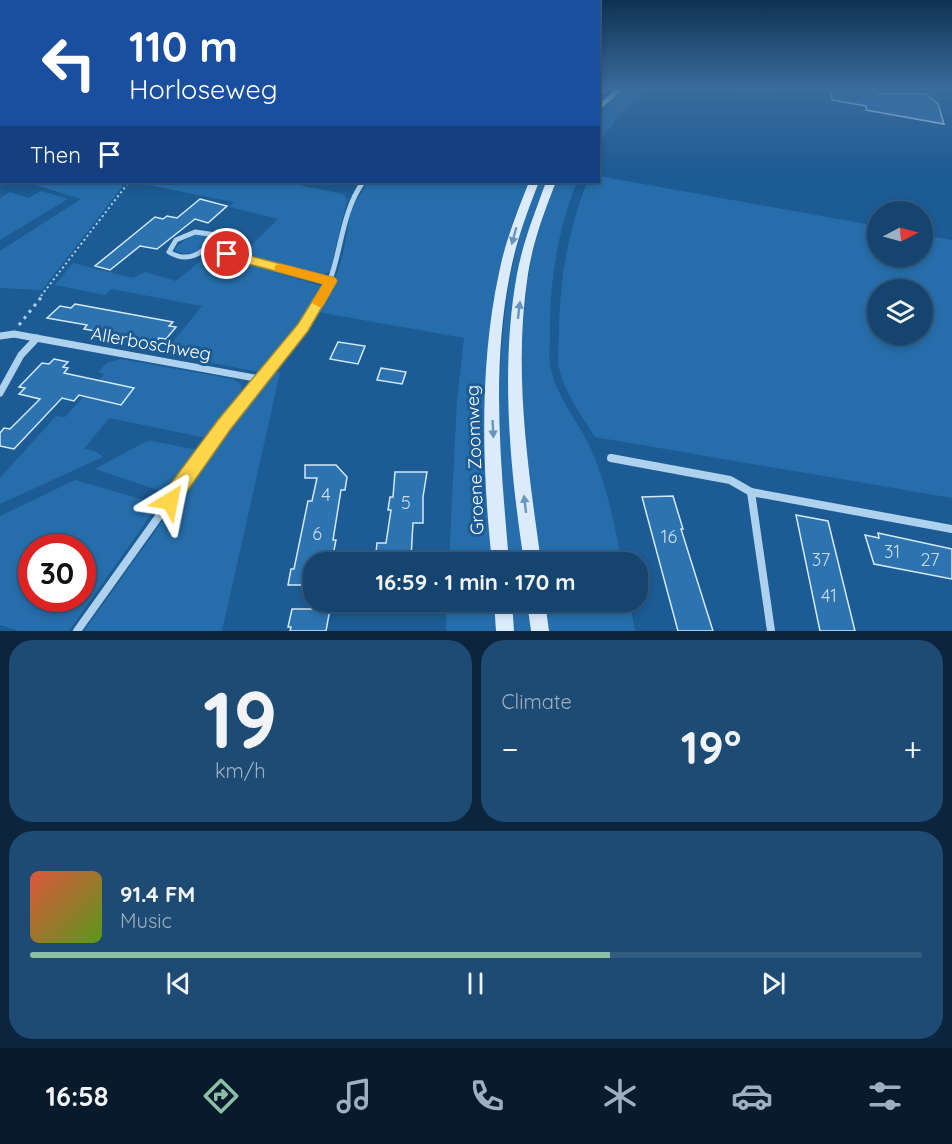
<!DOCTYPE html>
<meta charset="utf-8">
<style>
body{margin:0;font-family:Quicksand,sans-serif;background:#1e4b73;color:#f1f3f6;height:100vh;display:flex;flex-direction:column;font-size:22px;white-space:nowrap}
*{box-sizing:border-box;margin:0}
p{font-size:20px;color:#9db0c2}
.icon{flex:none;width:33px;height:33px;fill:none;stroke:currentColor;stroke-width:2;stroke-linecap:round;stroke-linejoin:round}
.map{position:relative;height:631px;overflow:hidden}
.details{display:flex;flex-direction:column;gap:9px;padding:9px;background:#0c253c;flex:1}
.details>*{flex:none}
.guide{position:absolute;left:0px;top:0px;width:600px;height:183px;box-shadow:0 3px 9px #0003,0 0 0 2px #345c81;background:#1a4fa0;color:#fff;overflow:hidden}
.needle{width:39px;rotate:84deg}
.fabs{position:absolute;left:867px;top:201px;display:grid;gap:12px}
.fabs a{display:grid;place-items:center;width:66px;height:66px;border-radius:50%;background:#15446e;box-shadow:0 3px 9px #0003,0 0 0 2px #345c81;font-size:30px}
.speed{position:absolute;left:18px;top:534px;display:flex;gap:12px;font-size:30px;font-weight:700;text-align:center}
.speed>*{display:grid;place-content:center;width:78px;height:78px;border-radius:50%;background:#15446e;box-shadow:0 3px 9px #0003,0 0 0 2px #345c81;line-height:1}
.speed .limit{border:9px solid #d22;background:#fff;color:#111}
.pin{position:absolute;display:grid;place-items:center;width:51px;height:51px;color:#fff;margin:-26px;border:3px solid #fff;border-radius:50%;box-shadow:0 2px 6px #0007}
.me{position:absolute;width:66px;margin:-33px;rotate:35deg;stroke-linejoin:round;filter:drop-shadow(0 0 4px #0008)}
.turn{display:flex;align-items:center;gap:21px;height:126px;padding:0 30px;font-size:27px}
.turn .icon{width:78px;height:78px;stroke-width:2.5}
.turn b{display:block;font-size:42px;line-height:51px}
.then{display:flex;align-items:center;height:57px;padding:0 30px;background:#0003;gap:12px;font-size:22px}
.big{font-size:45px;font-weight:800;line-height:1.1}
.details .card{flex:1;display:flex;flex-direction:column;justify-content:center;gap:9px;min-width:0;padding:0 21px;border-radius:24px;background:#1e4b73}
.details .dial{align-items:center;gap:0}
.dial b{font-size:78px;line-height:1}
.song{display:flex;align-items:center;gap:18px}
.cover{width:72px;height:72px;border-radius:9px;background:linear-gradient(135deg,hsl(10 70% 55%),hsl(90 70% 35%))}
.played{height:6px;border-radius:3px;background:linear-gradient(90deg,#8abfa5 65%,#345c81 65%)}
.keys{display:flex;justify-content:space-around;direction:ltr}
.heat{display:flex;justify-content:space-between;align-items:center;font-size:33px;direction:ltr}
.details .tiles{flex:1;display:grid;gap:9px;grid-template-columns:1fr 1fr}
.card:last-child{grid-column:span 2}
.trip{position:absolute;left:303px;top:552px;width:345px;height:60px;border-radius:24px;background:#15446e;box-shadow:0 3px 9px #0003,0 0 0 2px #345c81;font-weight:800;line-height:60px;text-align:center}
.tab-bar{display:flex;height:96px;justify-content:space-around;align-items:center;background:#081b2c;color:#9db0c2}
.tab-bar .icon{width:42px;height:42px}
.tab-bar .on{color:#8abfa5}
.tab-bar b{font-size:27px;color:#f1f3f6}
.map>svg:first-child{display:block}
.green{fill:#266eab;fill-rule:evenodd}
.building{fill:#2c73b0;stroke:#d4e9fa;stroke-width:1.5}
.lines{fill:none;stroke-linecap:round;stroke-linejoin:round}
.path-far1{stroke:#aed1ee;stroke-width:2;stroke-dasharray:2 3;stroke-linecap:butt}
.path{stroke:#aed1ee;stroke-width:3;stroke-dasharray:3 5;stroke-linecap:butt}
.street-far3{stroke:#aed1ee;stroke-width:4}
.street-far2{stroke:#aed1ee;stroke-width:5}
.street-far1{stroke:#aed1ee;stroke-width:7}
.street{stroke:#aed1ee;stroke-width:8}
.secondary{fill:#dbebfa;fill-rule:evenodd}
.oneway{fill:#6895bc}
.route{fill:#ffd54a;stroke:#a68a30;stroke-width:1.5}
.slow{fill:#f59e0b}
.labels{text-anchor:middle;stroke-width:6;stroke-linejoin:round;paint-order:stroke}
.street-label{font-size:18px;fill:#fff;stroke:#1c5b93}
.near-number-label{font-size:18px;fill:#cadceb}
</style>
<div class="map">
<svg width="952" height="631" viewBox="0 0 952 631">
<rect width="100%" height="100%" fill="#1c5b93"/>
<g class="green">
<polygon points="624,89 647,89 618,117 599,143 599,114"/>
<path d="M 599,176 L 877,226 L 878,256 L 922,256 L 923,235 L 952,240 L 952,498 L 595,437 C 582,416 564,392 559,368 C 557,358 559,345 559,335 C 559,282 568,231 587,182 L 598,182 ZM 878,290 L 922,290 L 922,334 L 878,334 Z"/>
<polygon points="25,182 123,182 122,187 42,290 0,288 0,251 81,199"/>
<polygon points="132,182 285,182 343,194 347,200 330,272 320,275 221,247 222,241 249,248 278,219 229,207 234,202"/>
<polygon points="368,182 529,182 513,221 503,261 486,463 492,562 449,562 457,401 464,338 318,312 334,282 343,255 351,210"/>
<path d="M 538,182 L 546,182 L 532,218 L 521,260 L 511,429 L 523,562 L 508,562 C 498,434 488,304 538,182 Z"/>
<path d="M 556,182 L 577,182 C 557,232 549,284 550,338 C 550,348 548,361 551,370 C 558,398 576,419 588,443 C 606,480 614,523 622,562 L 540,562 C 525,437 502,300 556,182 Z"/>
<polygon points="41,191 68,199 0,240 0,198 10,192 28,198"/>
<path d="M 193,234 L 211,237 L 211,240 C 200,251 191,257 175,251 L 176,247 Z"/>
<polygon points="215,254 321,286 322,289 290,339 263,370 254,371 163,354 202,306 111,289 105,295 55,285 73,263 133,278 145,272 176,281 205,257"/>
<polygon points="120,359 233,379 241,384 242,394 206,438 109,418 84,449 95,451 103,457 0,504 0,478 56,416 65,417 104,374 98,372 107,363"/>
<polygon points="275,370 280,373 222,631 84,631 248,401"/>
<polygon points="152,441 198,450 172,485 158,490 95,469 145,442"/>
<path d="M 75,480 L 148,501 L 155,509 L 69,631 L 19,631 L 0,625 L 0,516 ZM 32,548 L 82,548 L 82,598 L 32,598 Z"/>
<polygon points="447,602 495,602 497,631 446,631"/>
<polygon points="511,602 528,602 531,631 513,631"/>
<polygon points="544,602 630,602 635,631 547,631"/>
</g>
<g class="building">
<polygon points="831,89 873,89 878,94 926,94 938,104 944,124 866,110 866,106 832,100"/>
<polygon points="200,199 227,206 208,223 195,219 157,249 140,246 110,270 95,266 155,217 163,219 167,216 177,218"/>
<polygon points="75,304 173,322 169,326 176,327 166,339 159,338 156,342 84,329 87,325 47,318 60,306 71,308"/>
<polygon points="338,342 365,346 358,364 330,359"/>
<polygon points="54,359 68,362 63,367 68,368 64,373 134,388 121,405 79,395 74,401 62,398 14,449 0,446 0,433 4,428 10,429 40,399 19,394 25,388 19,387 42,363 49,364"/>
<polygon points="381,368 406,372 402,384 377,380"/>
<polygon points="305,465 336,465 347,477 345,490 341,490 333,540 336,540 333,555 328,555 326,562 314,562 314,585 288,585 291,569 294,569 308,501 312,501 317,478 305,478"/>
<polygon points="395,472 427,472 423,497 423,523 413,523 411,558 408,558 408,562 375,562 377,543 386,543 391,510 388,510 390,497 393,497"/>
<polygon points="673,496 683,529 681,529 713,631 678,631 642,497"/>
<polygon points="796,515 828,521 855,631 820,631"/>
<polygon points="878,533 952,549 952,579 874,564 865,535 879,538"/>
<polygon points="292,609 330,609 326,631 290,631 291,627 288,627"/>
</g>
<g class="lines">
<polyline class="path-far1" points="41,296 129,182"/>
<polyline class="path" points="19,325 43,295"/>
<polyline class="street-far3" points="744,89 768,89"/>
<g class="street-far2">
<path d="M 195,232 L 216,235 L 216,239 C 202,253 188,264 169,252 L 176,240 Z"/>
<polyline points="207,248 330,281"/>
<path d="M 323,296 C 342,260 339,216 363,182"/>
</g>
<g class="street-far1">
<polyline points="0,336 14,334 260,379"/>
<polyline points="0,393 21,355 37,338"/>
<polyline points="211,444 303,328 323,295"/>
</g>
<g class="street">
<polyline points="611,458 730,480 751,492"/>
<polyline points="77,631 212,442"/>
<polyline points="771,631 751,492 952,529"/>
</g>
<g class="secondary">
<polygon points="601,89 609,89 598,97 598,91"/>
<polygon points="616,89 624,89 598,111 598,105"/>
<path d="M 529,182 L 539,182 C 527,212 516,242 510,274 C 491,369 501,467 509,562 L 492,562 C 482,470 479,365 499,273 C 505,242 517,212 529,182 Z"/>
<path d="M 546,182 L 556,182 C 544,212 533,242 528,274 C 513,370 528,467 541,562 L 524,562 C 510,470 500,366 517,274 C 523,242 535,212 546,182 Z"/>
<polygon points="494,602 512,602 514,631 496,631"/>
<polygon points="527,602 545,602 549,631 531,631"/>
</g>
</g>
<defs><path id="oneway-solid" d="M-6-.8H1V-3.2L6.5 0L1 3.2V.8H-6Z" transform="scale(1.5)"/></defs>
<g class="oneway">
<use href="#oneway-solid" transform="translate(514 236) rotate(105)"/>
<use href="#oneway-solid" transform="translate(519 310) rotate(-83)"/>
<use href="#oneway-solid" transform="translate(493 429) rotate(87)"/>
<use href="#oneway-solid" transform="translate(525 504) rotate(-97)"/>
</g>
<linearGradient id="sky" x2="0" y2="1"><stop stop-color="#0f3251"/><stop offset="0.5" stop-color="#3a6c9e"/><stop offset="1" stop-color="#3a6c9e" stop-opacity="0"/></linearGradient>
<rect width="952" height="177" fill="url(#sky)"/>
<polygon class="route" points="227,250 335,278 337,281 308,331 230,430 176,507 170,510 163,507 161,501 163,494 218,420 298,324 323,284 223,257 223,251"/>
<polygon class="slow" points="281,264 335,278 337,281 323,306 319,307 312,303 323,284 276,271 274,268 276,265"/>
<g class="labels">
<g class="street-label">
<text transform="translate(151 344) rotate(10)" y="6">Allerboschweg</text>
<text transform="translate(475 460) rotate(-92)" y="6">Groene Zoomweg</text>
</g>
<g class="near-number-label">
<text x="326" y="501">4</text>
<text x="406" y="509">5</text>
<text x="317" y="540">6</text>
<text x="669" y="543">16</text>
<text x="892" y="558">31</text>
<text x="821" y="566">37</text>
<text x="930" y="566">27</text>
<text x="829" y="602">41</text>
</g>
</g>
</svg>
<div class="fabs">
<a><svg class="needle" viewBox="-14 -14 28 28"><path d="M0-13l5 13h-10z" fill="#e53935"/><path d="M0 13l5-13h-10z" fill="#9db0c2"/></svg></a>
<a><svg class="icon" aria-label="layers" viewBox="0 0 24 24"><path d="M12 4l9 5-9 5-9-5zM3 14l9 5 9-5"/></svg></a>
</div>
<div class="speed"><div class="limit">30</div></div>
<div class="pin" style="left:227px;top:254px;background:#d93025"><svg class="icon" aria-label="arrive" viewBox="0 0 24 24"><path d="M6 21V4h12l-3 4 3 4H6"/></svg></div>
<svg class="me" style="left:170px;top:501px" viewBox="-20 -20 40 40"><path d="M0-17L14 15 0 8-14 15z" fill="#ffd54a" stroke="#fff" stroke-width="4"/></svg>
<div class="trip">16:59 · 1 min · 170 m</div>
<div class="guide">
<div class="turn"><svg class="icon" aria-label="left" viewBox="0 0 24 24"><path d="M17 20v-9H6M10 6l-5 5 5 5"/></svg><div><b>110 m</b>Horloseweg</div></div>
<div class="then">Then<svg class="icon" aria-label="arrive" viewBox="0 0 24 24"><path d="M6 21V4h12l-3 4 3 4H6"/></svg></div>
</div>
</div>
<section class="details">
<div class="tiles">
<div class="card dial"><b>19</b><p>km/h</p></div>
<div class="card"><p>Climate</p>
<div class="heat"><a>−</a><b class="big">19°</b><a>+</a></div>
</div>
<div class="card">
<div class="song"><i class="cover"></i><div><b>91.4 FM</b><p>Music</p></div></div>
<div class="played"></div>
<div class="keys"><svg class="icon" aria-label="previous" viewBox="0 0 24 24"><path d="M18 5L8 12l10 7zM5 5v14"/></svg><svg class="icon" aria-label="pause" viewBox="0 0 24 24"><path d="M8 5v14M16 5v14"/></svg><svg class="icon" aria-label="next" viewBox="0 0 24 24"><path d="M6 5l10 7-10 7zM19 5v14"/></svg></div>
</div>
</div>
</section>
<nav class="tab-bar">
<b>16:58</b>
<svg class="icon on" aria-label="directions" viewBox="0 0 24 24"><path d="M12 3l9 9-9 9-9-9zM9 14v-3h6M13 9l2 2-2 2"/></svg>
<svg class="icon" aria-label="music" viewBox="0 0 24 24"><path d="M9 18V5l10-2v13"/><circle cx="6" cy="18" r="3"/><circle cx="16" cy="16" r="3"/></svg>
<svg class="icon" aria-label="phone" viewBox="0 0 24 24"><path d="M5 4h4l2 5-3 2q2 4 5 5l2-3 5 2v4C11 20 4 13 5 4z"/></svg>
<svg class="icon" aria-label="climate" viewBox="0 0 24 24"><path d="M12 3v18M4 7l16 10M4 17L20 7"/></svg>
<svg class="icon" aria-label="car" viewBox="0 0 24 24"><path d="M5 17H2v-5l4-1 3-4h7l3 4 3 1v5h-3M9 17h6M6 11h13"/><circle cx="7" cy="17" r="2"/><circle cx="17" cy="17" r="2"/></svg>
<svg class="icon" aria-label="filters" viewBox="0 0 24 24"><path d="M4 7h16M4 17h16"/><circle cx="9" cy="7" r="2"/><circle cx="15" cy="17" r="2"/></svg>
</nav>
